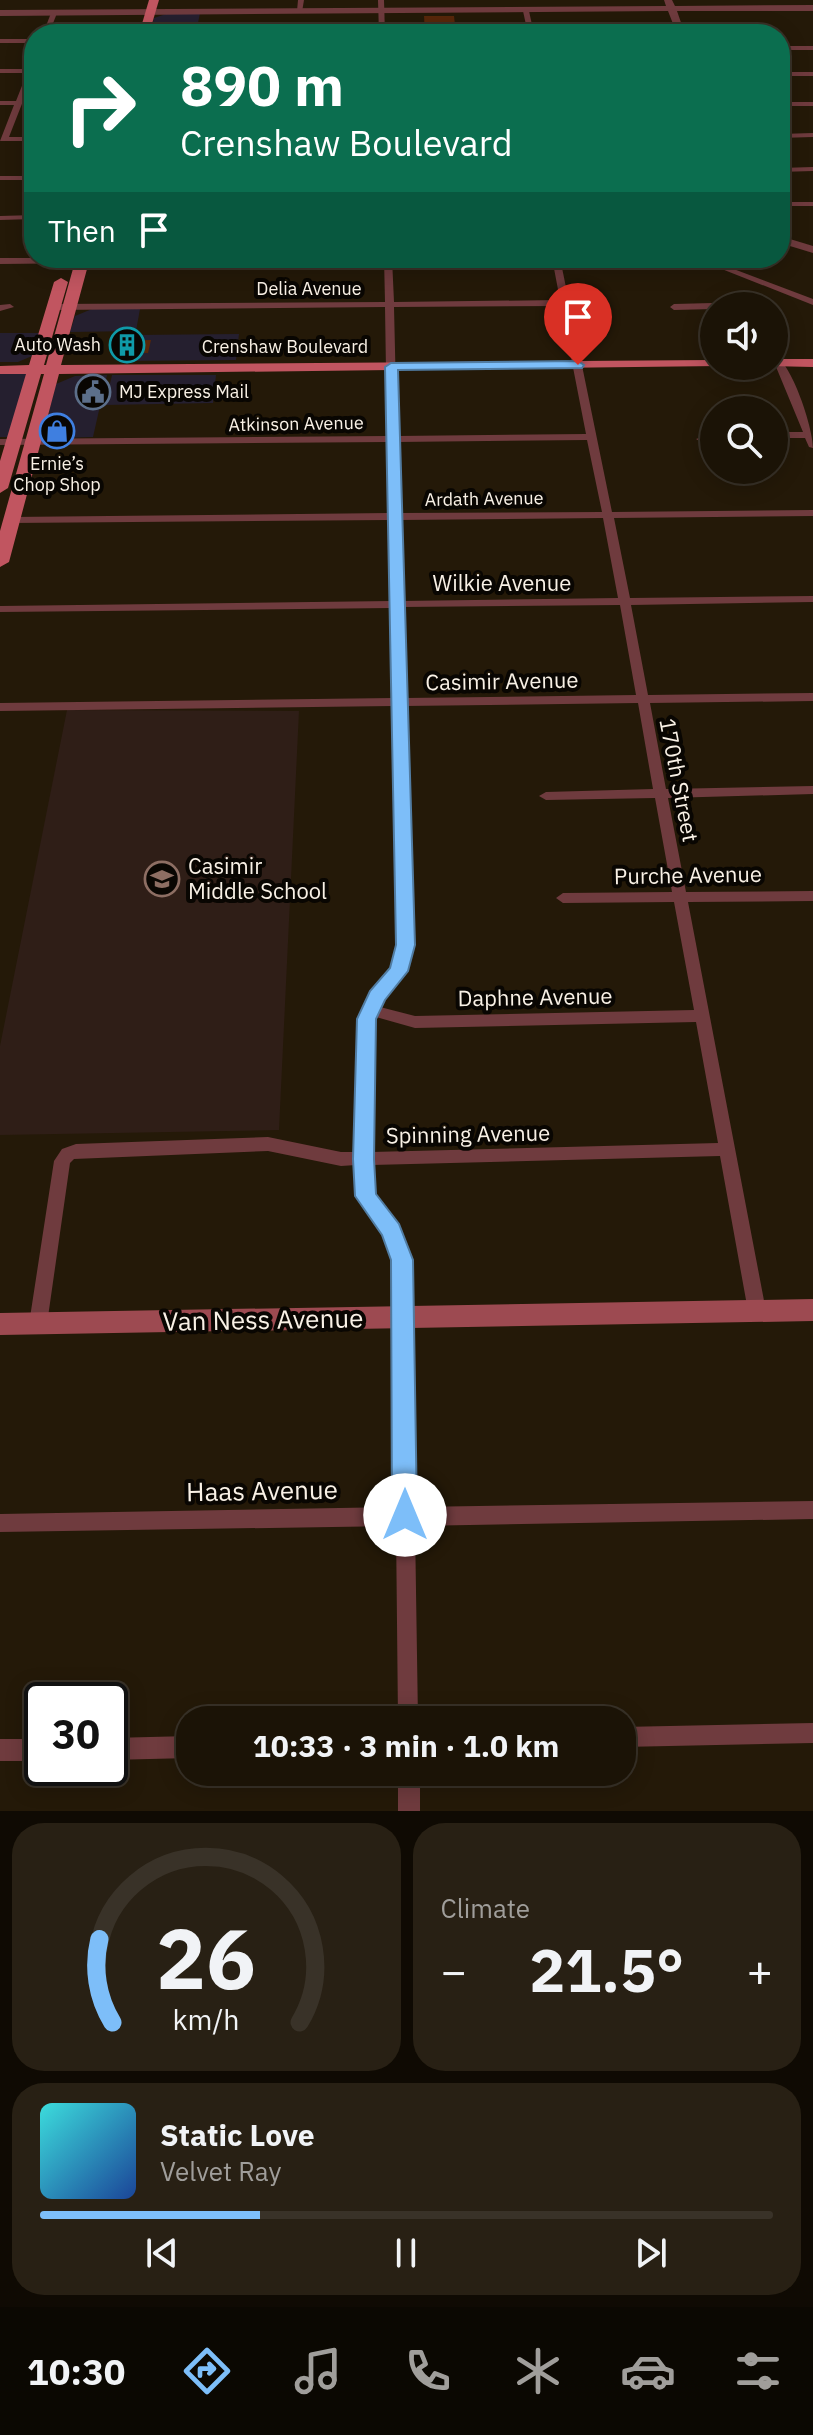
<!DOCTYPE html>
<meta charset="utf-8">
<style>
body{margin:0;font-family:"IBM Plex Sans",sans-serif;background:#282014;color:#f1f3f6;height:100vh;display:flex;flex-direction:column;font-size:30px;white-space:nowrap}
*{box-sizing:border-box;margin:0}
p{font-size:26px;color:#a09e9b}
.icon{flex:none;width:44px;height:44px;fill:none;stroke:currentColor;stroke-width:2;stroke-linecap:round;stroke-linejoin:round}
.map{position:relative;height:1811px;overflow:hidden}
.drawer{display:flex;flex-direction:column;gap:12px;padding:12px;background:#0f0a03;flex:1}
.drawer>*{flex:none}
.hud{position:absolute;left:24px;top:24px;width:766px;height:244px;border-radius:32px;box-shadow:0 4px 20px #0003,0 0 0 2px #393228;background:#0b6e4f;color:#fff;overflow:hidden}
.tools{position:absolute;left:700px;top:292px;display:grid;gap:16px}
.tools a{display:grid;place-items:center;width:88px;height:88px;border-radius:50%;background:#1b1306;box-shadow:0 4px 20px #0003,0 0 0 2px #393228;font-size:40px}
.speed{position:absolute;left:24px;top:1682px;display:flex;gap:16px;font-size:40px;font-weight:700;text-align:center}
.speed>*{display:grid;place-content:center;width:104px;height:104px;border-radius:50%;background:#1b1306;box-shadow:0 4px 20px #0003,0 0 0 2px #393228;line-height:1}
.speed .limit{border:4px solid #111;border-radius:12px;background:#fff;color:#111}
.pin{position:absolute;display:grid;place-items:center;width:68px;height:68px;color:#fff;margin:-82px -34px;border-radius:50% 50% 50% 0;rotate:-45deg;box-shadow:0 0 8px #0007}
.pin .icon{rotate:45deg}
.me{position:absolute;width:88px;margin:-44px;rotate:0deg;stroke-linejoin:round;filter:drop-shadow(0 0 6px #0008)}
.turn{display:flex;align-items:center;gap:28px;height:168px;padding:0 24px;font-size:36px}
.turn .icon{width:104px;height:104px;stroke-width:2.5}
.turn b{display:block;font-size:56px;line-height:68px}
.then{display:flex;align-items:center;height:76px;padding:0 24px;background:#0003;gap:16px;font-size:30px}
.big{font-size:60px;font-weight:800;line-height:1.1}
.drawer .card{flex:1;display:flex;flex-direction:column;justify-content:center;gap:12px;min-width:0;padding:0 28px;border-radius:32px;background:#282014}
.drawer .dial{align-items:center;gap:0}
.dial svg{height:208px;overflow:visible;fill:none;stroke:#393228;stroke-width:7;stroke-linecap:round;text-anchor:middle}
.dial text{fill:#f1f3f6;stroke:none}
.song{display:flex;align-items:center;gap:24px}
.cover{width:96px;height:96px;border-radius:12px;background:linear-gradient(135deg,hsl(180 70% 55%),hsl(220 70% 35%))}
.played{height:8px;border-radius:4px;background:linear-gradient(90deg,#7dbef9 30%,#393228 30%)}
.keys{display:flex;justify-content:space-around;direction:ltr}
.heat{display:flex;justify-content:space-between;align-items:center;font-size:44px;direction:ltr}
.drawer .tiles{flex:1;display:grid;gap:12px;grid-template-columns:1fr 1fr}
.card:last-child{grid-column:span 2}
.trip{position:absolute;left:176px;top:1706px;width:460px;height:80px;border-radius:32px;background:#1b1306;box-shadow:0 4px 20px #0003,0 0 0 2px #393228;font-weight:800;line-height:80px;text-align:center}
.tab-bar{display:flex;height:128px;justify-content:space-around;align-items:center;background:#0b0802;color:#a09e9b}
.tab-bar .icon{width:56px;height:56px}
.tab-bar .selected{color:#7dbef9}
.tab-bar b{font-size:36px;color:#f1f3f6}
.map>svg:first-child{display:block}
.commercial{fill:#251f2f}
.education{fill:#2f1e17}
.building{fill:#58270a}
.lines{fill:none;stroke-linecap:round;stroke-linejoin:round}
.minor{fill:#6f3b3e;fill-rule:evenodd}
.tertiary{fill:#6f3b3e;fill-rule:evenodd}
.secondary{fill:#9d4a51;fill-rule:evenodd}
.primary{fill:#c15560;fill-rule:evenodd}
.route{fill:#7dbef9;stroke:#517ca2;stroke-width:2}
.labels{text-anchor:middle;stroke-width:8;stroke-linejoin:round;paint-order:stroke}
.far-street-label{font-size:18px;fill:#f9f1e6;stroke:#090602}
.far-poi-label{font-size:18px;fill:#f9f1e6;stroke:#090602;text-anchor:end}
.street-label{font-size:22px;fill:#f9f1e6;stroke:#090602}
.poi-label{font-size:22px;fill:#f9f1e6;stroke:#090602;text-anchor:start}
.near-street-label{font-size:26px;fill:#f9f1e6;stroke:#090602}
</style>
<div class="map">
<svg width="813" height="1811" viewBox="0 0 813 1811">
<rect width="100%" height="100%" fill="#241908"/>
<g class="commercial">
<polygon points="200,13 197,28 205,31 205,34 150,34 154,18 166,14"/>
<polygon points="92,309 140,309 136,331 70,332 75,316"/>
<polygon points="0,333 40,333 32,356 18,362 0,362"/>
<polygon points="239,334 236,360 127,361 133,335"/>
<polygon points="0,373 31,373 12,437 0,437"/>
<polygon points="107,375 93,437 54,438 44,431 56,384 75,376"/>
<polygon points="112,375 216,375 213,403 105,405"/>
</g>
<polygon class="education" points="67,710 299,711 279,1130 0,1135 0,1046"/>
<g class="building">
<polygon points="424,16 454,16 456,34 425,34"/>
<polygon points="151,340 148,353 113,352 116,341"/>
</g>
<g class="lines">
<g class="minor">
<polygon points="298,0 304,0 302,12 297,11"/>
<polygon points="378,0 384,0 385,34 379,34"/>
<polygon points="526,9 529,11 534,34 528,34 523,11"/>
<polygon points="54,11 57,13 49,34 43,34 51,13"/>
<rect x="0" y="39" width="34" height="4"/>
<rect x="780" y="46" width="33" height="4"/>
<polygon points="34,62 34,73 9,137 34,137 34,141 0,141 14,105 0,105 0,101 16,101 27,73 0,73 0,69 29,69"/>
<rect x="780" y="72" width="33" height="4"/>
<rect x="780" y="102" width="33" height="4"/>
<polygon points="813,133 813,137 780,138 780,134"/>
<polygon points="813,167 813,171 780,172 780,168"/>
<rect x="0" y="176" width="34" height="4"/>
<rect x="780" y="202" width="33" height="4"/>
<polygon points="34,215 34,219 0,220 0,216"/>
<polygon points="0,258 285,258 281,261 0,264"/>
<path d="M 384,258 L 392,258 L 394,302 L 560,300 L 552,258 L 560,258 L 612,512 L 813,510 L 813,516 L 614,518 L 630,598 L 813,596 L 813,602 L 631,605 L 648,695 L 813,693 L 813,701 L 650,703 L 666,789 L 813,786 L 813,794 L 668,798 L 686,892 L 813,891 L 813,901 L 688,902 L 766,1311 L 763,1316 L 757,1319 L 751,1316 L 748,1311 L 720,1156 L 372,1165 L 372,1189 L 398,1226 L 410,1260 L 415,1507 L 813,1501 L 813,1519 L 415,1526 L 418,1720 L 398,1720 L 396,1526 L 0,1532 L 0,1514 L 396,1507 L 394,1260 L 385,1234 L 356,1190 L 356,1165 L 341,1166 L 268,1151 L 74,1159 L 70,1163 L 47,1324 L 44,1330 L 38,1332 L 32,1330 L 29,1324 L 54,1161 L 62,1149 L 76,1144 L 268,1137 L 341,1152 L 356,1152 L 356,1030 L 363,1010 L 372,992 L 392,969 L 398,945 L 393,706 L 0,711 L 0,703 L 393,698 L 391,608 L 0,612 L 0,606 L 391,601 L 389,520 L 11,523 L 6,520 L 11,517 L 389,513 L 387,442 L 0,445 L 0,439 L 387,436 L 385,307 L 54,310 L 50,307 L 54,304 L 385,302 ZM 561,306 L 586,434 L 397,436 L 394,307 ZM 587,440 L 602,512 L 400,513 L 398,442 ZM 603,518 L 618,598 L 402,601 L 400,520 ZM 620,605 L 636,695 L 405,698 L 402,607 ZM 638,703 L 653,789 L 546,792 L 539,796 L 546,800 L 655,798 L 672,892 L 563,893 L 556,898 L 563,903 L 674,902 L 694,1010 L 415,1016 L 380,1007 L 383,999 L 406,971 L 412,945 L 405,706 ZM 376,1017 L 415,1028 L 696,1022 L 718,1143 L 372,1152 L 372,1030 Z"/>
<polygon points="694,258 706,258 723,265 736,258 747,258 731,268 813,299 813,305"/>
<polygon points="751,302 755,306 714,306 714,309 674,310 670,307 674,304"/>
<polygon points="0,305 10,304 14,307 0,311"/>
<path d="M 774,354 C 792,364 813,427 813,448 L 809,447 L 805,438 L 774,438 L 774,432 L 803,432 L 774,362 Z"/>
<polygon points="714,433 714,439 701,442 696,439"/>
<polygon points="813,1723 813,1743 622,1747 622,1727"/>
<polygon points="190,1736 190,1758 110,1760 110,1738"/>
<rect x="0" y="1739" width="42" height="22"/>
<rect x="398" y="1772" width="22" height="39"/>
</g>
<g class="tertiary">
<polygon points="664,0 672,0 675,6 813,5 813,11 677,11 685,34 677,34 668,11 0,16 0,10 666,6"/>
<polygon points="780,236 813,246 813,253 780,243"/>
</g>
<polygon class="secondary" points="813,1299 813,1321 0,1335 0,1313"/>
<g class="primary">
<polygon points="149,0 159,0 149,34 139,34"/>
<polygon points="76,258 90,258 61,365 714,360 714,366 720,366 59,374 9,562 0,567 0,531 44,374 41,374 8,488 0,493 0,461 26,374 0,374 0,366 29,365 54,282 61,278 68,282 44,365 46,365"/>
<polygon points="774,359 813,359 813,367 769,366 774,366"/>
</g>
</g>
<polygon class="route" points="578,361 584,365 582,368 398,370 415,945 408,971 385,1000 376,1019 374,1159 376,1194 399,1224 413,1260 417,1515 414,1523 405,1527 396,1523 392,1515 391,1260 382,1235 355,1196 353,1159 357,1019 370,991 390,968 396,945 385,367 391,363"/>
<defs>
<g id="building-ring" transform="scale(1.8)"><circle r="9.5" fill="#090602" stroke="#0f9aa8" stroke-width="1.5"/><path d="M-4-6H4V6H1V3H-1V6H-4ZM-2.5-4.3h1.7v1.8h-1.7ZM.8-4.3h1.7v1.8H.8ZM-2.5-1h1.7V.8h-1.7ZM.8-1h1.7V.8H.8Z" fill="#0f9aa8"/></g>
<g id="civic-ring" transform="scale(1.8)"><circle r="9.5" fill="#090602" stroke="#5c6f8a" stroke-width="1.5"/><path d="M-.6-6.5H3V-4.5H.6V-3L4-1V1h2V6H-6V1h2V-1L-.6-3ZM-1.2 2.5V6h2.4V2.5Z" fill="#5c6f8a"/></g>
<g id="shop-ring" transform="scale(1.8)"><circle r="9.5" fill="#090602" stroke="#3f7fe0" stroke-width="1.5"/><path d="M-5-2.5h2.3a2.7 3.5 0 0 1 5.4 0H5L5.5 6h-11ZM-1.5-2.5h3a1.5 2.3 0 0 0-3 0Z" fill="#3f7fe0"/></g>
<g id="school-ring" transform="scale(1.8)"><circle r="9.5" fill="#090602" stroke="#8d6e63" stroke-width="1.5"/><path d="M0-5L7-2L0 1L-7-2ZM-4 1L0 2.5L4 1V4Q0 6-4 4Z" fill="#8d6e63"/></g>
</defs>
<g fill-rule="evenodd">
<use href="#building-ring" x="127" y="345"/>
<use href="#civic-ring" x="93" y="392"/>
<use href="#shop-ring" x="57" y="431"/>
<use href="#school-ring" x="162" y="879"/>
</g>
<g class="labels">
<g class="far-street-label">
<text x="309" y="295">Delia Avenue</text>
<text x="285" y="353">Crenshaw Boulevard</text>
<text transform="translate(296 424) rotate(-1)" y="6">Atkinson Avenue</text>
<text transform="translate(484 499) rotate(-1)" y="6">Ardath Avenue</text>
</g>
<g class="far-poi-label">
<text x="101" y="351">Auto Wash</text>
<text x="119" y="398" text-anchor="start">MJ Express Mail</text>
<text x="57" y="470" text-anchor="middle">Ernie’s<tspan x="57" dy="21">Chop Shop</tspan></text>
</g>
<g class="street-label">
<text x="502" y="591">Wilkie Avenue</text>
<text transform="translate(502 681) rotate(-1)" y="8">Casimir Avenue</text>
<text transform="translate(679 780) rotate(79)" y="8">170th Street</text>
<text transform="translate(688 875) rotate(-1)" y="8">Purche Avenue</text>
<text transform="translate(535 997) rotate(-1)" y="8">Daphne Avenue</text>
<text transform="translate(468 1134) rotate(-1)" y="8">Spinning Avenue</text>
</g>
<g class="poi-label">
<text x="188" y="874">Casimir<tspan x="188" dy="25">Middle School</tspan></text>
</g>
<g class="near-street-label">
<text transform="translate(263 1320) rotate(-1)" y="9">Van Ness Avenue</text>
<text transform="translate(262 1491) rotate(-1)" y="9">Haas Avenue</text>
</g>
</g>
</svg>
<div class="tools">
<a><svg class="icon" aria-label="sound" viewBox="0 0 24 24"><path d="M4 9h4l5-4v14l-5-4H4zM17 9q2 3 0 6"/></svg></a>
<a><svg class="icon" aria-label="search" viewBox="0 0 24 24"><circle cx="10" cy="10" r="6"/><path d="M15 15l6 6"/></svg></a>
</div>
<div class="speed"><div class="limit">30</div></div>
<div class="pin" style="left:578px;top:365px;background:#d93025"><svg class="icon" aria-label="arrive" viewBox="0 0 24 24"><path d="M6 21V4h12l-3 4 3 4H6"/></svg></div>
<svg class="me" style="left:405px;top:1515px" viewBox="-20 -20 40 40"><circle r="19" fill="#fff"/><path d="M0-13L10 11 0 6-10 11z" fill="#7dbef9"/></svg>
<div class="trip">10:33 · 3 min · 1.0 km</div>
<div class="hud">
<div class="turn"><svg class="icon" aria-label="right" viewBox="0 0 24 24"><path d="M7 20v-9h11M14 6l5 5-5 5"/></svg><div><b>890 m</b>Crenshaw Boulevard</div></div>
<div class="then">Then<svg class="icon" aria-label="arrive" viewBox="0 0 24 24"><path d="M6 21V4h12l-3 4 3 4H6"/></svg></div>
</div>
</div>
<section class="drawer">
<div class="tiles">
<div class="card dial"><svg viewBox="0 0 100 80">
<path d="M14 69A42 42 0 1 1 86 69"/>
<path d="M14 69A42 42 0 0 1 9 37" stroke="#7dbef9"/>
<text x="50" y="56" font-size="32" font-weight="700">26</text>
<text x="50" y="72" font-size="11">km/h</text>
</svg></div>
<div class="card"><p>Climate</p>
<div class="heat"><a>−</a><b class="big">21.5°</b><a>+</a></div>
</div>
<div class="card">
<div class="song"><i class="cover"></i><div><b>Static Love</b><p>Velvet Ray</p></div></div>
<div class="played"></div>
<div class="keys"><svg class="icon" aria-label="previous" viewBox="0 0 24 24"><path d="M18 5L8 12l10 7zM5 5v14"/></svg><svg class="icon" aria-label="pause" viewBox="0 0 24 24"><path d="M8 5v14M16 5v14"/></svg><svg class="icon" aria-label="next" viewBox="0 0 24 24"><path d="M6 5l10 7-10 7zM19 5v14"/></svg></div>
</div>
</div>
</section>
<nav class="tab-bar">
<b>10:30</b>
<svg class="icon selected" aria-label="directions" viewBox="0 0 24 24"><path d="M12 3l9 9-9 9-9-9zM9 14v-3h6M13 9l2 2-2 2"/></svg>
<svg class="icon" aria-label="music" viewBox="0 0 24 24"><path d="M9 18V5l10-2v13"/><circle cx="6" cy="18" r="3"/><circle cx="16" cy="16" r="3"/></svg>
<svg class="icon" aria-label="phone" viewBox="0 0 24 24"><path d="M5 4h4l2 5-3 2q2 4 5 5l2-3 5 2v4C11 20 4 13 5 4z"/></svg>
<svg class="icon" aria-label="climate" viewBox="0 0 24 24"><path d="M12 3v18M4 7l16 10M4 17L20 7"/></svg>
<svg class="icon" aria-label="car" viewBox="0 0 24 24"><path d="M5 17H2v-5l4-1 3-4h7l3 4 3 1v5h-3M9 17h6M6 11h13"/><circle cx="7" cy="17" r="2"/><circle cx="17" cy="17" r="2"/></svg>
<svg class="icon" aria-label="filters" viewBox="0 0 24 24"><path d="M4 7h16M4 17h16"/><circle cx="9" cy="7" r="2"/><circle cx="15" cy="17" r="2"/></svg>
</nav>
